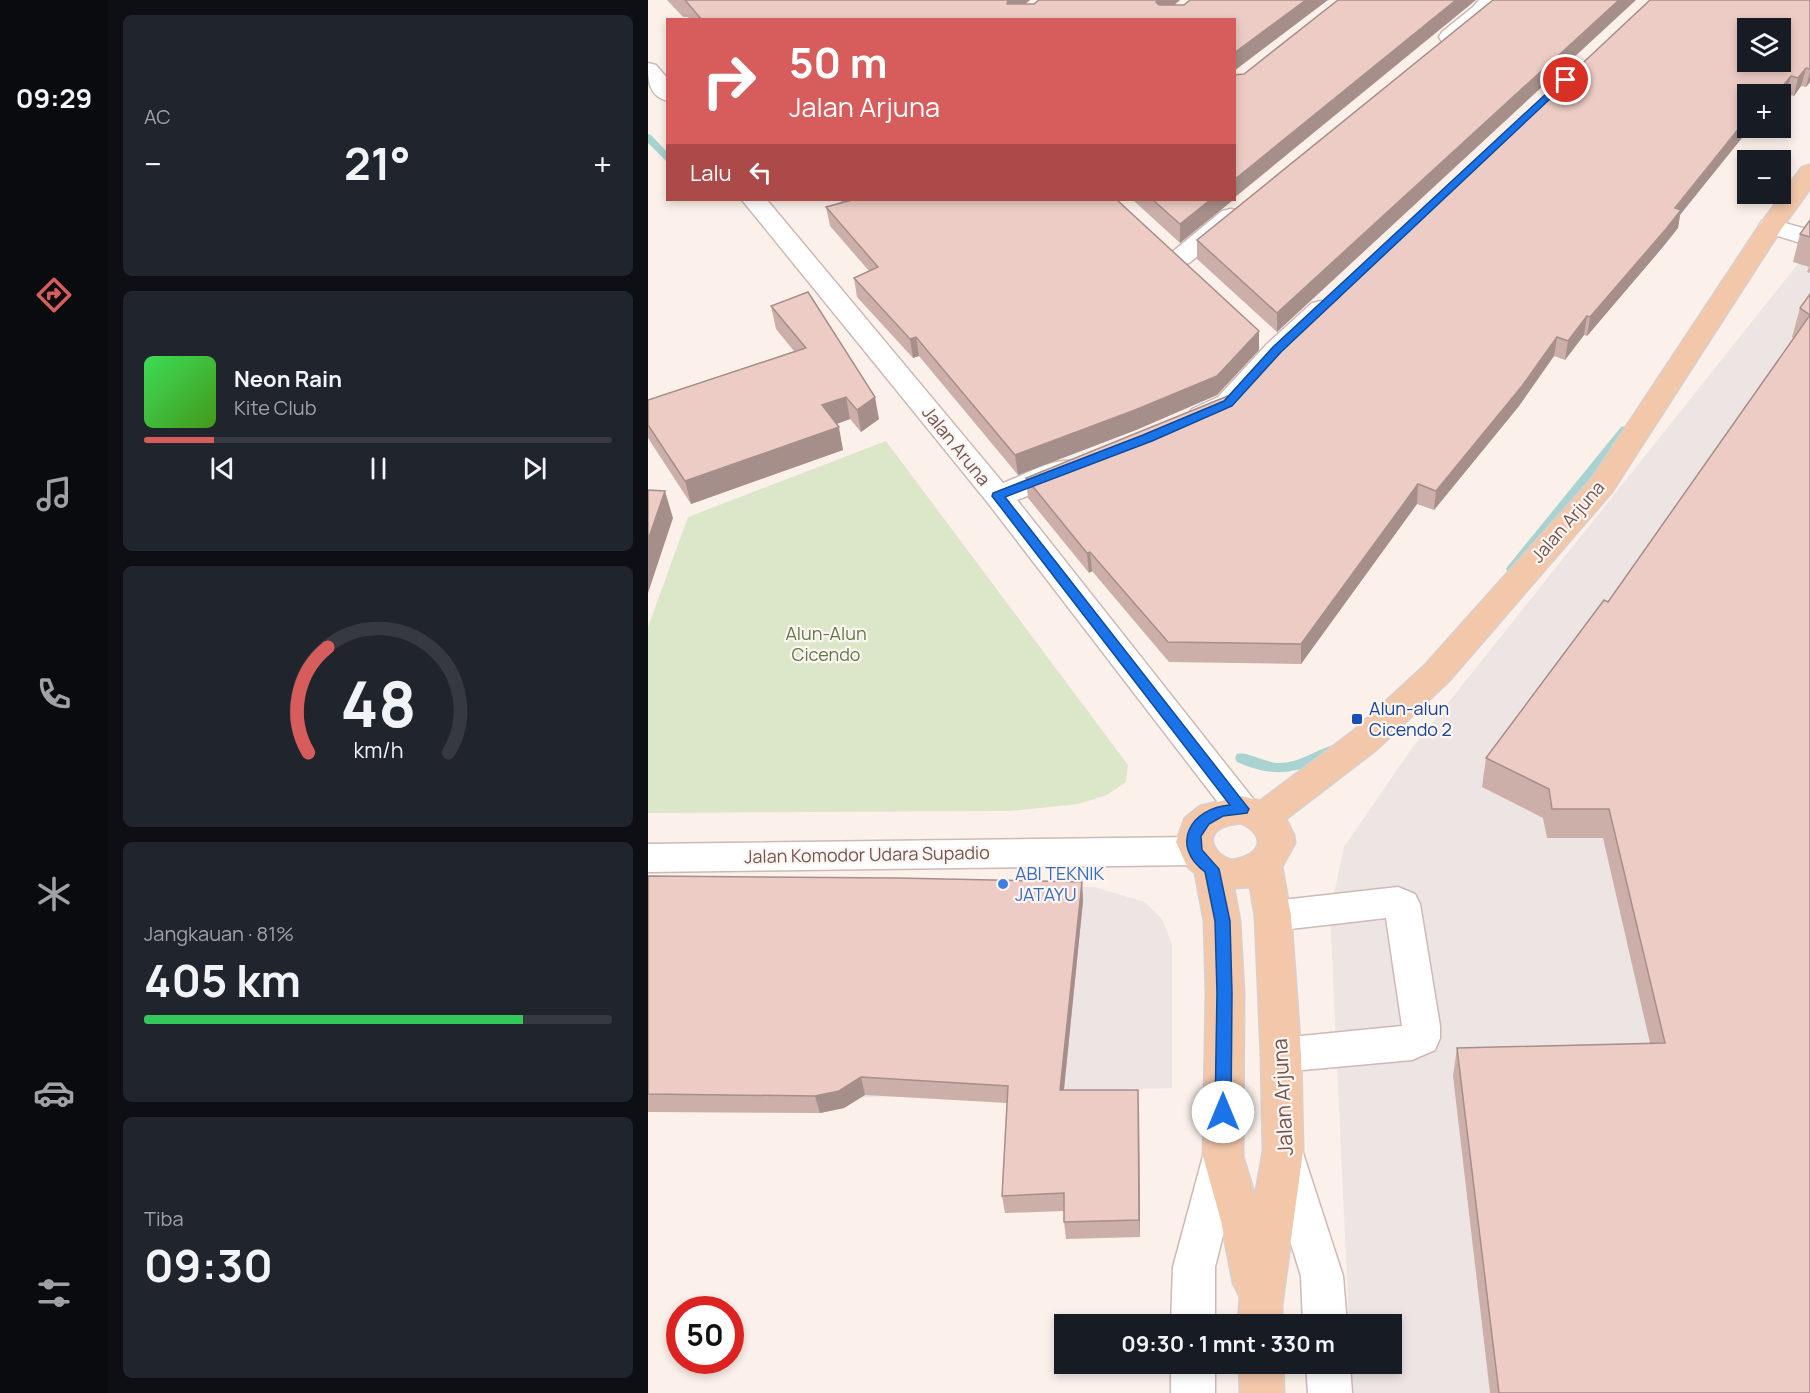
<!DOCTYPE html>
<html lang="id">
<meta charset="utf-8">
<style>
body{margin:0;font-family:Manrope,sans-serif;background:#20242c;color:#f1f3f6;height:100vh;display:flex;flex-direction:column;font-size:22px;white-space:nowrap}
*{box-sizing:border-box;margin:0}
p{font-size:20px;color:#9ea1a6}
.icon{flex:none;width:33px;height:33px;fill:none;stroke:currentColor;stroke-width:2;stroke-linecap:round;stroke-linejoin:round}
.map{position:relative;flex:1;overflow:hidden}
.details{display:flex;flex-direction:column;gap:15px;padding:15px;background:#0d0f14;width:540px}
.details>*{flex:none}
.guide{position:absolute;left:18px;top:18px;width:570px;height:183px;border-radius:0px;box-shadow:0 3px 9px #0003;background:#d75d5d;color:#fff;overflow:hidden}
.tools{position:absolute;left:1089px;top:18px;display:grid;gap:12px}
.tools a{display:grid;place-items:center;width:54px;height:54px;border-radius:0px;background:#171b24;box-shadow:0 3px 9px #0003;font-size:30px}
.speed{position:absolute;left:18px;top:1296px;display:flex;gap:12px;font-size:30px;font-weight:700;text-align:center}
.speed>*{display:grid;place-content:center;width:78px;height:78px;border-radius:50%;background:#171b24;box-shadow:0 3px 9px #0003;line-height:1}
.speed .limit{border:9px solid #d22;background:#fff;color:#111}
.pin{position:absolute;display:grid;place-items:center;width:51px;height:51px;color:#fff;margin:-26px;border:3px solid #fff;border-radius:50%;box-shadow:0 2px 6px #0007}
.me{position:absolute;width:66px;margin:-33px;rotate:0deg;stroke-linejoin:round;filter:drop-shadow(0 0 4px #0008)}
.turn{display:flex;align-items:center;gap:21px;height:126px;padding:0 24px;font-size:27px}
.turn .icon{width:78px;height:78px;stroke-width:2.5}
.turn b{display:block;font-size:42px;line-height:51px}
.then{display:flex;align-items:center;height:57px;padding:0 24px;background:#0003;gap:12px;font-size:22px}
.big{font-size:45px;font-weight:700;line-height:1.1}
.details .tile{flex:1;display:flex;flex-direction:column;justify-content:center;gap:9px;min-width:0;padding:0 21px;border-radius:9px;background:#20242c}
.details .dial{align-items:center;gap:0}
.dial svg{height:156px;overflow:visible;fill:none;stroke:#363941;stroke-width:7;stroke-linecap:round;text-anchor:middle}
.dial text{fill:#f1f3f6;stroke:none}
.song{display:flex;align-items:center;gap:18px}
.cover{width:72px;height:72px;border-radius:9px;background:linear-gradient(135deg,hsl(130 70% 55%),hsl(100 70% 35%))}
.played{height:6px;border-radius:3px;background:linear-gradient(90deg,#d75d5d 15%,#363941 15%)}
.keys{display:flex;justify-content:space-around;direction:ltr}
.heat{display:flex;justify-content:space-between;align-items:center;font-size:33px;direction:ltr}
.charge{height:9px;border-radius:4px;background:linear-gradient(90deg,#34c759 81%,#363941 0)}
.trip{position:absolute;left:406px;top:1314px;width:348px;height:60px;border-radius:0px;background:#171b24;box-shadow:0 3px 9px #0003;font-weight:700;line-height:60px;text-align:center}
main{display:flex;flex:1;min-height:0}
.dock{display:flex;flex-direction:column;width:108px;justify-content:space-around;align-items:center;background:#090b0e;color:#9ea1a6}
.dock .icon{width:42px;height:42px}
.dock .on{color:#d75d5d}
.dock b{font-size:27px;color:#f1f3f6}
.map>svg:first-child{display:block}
.industrial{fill:#ece5e3}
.green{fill:#dce7ca}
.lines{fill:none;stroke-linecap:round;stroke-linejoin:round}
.stream{fill:#a8d3d0;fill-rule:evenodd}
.minor-casing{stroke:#ceb9b4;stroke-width:3}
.major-casing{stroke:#d8cfce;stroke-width:3}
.minor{fill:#fff;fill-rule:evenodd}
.major{fill:#f2c7aa;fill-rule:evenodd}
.wall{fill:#ccafa9}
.shaded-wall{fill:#a68f8a}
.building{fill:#edccc5;stroke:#a68f8a;stroke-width:1.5;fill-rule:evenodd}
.route{fill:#1a73e8;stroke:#114b97;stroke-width:1.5}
.transit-dot{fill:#1a4fb4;stroke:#fdf5f1;stroke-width:2}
.shop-dot{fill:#3f7fe0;stroke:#fdf5f1;stroke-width:2}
.labels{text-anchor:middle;stroke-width:4.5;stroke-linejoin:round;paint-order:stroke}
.street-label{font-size:18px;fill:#735550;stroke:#fdf5f1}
.park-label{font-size:18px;fill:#617849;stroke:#fdf5f1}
.transit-label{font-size:18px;fill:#164399;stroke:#fdf5f1;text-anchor:start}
.shop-label{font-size:18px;fill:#366cbe;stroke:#fdf5f1;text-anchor:start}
.near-street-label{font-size:21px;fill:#735550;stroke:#fdf5f1}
</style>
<main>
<nav class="dock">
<b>09:29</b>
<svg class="icon on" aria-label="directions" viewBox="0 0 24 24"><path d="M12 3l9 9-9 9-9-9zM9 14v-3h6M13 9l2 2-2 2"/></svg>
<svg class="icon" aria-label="music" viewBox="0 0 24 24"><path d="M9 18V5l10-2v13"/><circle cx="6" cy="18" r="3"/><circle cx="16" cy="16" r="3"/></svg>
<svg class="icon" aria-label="phone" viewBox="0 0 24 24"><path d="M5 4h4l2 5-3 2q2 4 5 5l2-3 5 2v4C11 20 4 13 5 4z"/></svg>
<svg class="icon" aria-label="climate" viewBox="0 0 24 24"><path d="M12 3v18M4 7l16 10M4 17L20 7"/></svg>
<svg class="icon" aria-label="car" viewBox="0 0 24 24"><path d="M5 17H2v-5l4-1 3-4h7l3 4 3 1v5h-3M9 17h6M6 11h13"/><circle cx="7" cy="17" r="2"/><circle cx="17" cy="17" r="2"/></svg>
<svg class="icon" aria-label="filters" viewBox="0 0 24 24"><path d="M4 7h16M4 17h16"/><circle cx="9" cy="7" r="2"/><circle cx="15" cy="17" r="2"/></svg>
</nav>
<section class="details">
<div class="tile"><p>AC</p>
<div class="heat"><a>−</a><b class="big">21°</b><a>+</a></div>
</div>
<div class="tile">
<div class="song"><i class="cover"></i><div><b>Neon Rain</b><p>Kite Club</p></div></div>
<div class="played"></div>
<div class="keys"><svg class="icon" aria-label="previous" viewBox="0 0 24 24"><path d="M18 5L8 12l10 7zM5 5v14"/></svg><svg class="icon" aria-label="pause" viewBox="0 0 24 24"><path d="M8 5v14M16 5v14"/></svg><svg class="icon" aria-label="next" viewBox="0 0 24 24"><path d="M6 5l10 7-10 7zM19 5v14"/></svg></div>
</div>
<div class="tile dial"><svg viewBox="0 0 100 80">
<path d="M14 69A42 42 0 1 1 86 69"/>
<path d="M14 69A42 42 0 0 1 24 15" stroke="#d75d5d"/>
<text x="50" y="56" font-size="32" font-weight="700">48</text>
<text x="50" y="72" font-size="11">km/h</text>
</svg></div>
<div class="tile"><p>Jangkauan · 81%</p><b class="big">405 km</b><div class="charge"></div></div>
<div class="tile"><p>Tiba</p><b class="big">09:30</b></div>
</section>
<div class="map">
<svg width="1162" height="1393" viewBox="0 0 1162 1393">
<rect width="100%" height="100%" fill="#fbf1ea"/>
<g class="industrial">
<polygon points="1158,254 1162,256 1162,1393 704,1393 703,1364 744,1364 744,1324 701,1324 682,912 696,847 764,748"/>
<polygon points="0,887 446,887 497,902 514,919 524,944 524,1088 0,1104"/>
</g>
<polygon class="green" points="238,441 480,765 478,782 459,795 430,804 362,811 0,813 0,627 40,517"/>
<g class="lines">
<g class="stream">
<polygon points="0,134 3,135 20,153 20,163 0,143"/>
<polygon points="977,426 981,427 983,430 981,433 868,572 860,572 858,569 860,566 973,427"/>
<path d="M 685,745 L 690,746 L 692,750 L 690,754 C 651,772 630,780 589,762 L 587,758 L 589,754 C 600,751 617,763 631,763 C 651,763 666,751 685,745 Z"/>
</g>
<g class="minor-casing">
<g id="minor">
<path d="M 831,0 L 853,0 C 841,17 817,47 794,42 L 791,37 L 794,32 L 825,7 Z"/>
<path d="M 0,63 L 8,65 L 20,79 L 20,101 C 0,96 0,80 0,63 Z"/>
<path d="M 94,200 L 119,200 L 355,483 C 377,475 407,456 430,462 L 435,469 L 430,476 L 369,500 L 606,800 L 611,809 L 606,818 L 594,822 L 582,818 L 340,503 Z"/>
<polygon points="583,209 592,211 595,216 592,221 541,263 532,266 523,263 519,258 523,253 574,211"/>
<polygon points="1123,219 1162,230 1162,246 1114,231 1111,226 1114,221"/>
<polygon points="673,301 682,303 686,309 682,315 639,356 590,409 564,421 554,424 544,421 540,415 544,409 570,397 619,344 664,303"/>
<polygon points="547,837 560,841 565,851 560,861 547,865 0,872 0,844"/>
<polygon points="750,887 767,894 772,904 792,1026 792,1038 787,1050 764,1060 633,1072 619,1067 613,1055 619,1043 633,1038 754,1026 738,918 625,931 612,926 607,916 612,906 625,901"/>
<polygon points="635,1135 649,1140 655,1153 695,1276 699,1324 655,1324 653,1276 615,1153 621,1140"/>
<polygon points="575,1138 589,1143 595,1156 567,1267 567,1324 523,1324 525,1267 555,1156 561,1143"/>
<rect x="523" y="1364" width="44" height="29"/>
<polygon points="658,1364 702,1364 704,1393 660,1393"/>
</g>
</g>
<g class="major-casing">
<g id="major">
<path d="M 1162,165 L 1162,189 L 1134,228 L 964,492 L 801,681 L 728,750 L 638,819 L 646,835 L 647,843 L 634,867 L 643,916 L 653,1055 L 655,1151 L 634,1305 L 634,1324 L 590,1324 L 592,1297 L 585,1283 L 573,1221 L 555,1156 L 558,993 L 556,921 L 547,873 L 539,866 L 528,842 L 537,818 L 552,806 L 594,796 L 612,801 L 704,732 L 777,665 L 944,478 L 1111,226 L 1154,167 ZM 593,823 C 622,837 611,857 583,860 C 568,855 556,838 573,828 C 579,825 587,824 593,823 ZM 602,887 L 607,916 L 613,1055 L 615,1151 L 607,1196 L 595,1156 L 596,993 L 592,921 L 586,888 Z"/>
<polygon points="591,1364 635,1364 636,1393 592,1393"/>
</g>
</g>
<use href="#minor" class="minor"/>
<use href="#major" class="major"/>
</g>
<g class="wall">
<polygon points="19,0 382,0 377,4 386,4 391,0 532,0 526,5 586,20 42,20 40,17 35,17"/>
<polygon points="845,0 629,332 549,259 549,240"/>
<polygon points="1162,0 1162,82 1158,87 1153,86 1146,96 1139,94 1132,101 1132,94 1100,94 1032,215 1030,228 1014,248 939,336 936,335 917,360 906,356 871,406 786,510 769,504 653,664 521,662 444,571 441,573 380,498 378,478 592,391"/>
<polygon points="191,200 469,200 611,331 611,350 569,395 488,430 370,475 271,356 265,358 209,297 206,278 221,271 182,226 178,207 194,202"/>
<polygon points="485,200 585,200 532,243"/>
<polygon points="1162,220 1162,273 1159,272 1161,267 1145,262 1152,234"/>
<polygon points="1162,294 1162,1393 842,1393 805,1076 809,1048 1002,1043 955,838 899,838 895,818 834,787 838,758 960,602 1146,338 1144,337 1152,308"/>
<polygon points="123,306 231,419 213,432 202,419 188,424 195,450 43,504 0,438 0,400 146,351 128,329"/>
<polygon points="0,876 434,882 435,901 416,1090 491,1108 492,1237 418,1239 416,1222 416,1211 357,1213 354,1196 359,1103 217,1095 196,1108 172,1113 0,1112"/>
</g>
<g class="shaded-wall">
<polygon points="360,0 382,0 361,18 359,1"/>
<polygon points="511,0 532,0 509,20 508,2"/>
<polygon points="658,0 680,0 586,71 586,53"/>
<polygon points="808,0 828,0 586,198 586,180"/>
<polygon points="971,0 988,0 629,332 629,313"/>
<polygon points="1158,68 1153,86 1146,96 1150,78"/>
<polygon points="1162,72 1162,82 1158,87"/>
<polygon points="1143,76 1139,94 1132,101 1132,94 1131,94 1133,88"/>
<polygon points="1124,86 1122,94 1117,94"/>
<polygon points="1100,117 1100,128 1102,128 1032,215 1030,228 1014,248 939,336 942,317"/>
<polygon points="562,200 585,200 532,243 532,224"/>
<polygon points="939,316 936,335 917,360 920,341"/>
<polygon points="611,331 611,350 569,395 488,430 370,475 367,455"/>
<polygon points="268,337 271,356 265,358 262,339"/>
<polygon points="909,337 906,356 871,406 786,510 788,491"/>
<polygon points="198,397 202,419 178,428 174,405"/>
<polygon points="227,397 231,419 213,432 209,410"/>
<polygon points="191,427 195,450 43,504 37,481"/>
<polygon points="770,484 769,504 653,664 653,644"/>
<polygon points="17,491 25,518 0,593 0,540"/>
<polygon points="442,552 444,571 441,573 439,553"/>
<polygon points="434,882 435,901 414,1108 412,1090"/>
<polygon points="213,1077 217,1095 196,1108 172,1113 167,1096"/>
<polygon points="490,1090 491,1108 492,1237 491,1220"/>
</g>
<g class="building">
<polygon points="37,0 360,0 359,4 386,4 391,0 511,0 508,2 511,5 536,5 542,0 658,0 586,53 586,20 54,20"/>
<polygon points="690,0 808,0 586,180 586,75 596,74"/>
<polygon points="845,0 971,0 629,313 549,240"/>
<path d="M 1002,0 L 1162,0 L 1162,69 L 1158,68 L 1150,78 L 1143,76 L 1133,88 L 1124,86 L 1117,94 L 1100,94 L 1100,117 L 1027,208 L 1033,210 L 1018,229 L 942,317 L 939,316 L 920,341 L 909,337 L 874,386 L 788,491 L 770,484 L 653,644 L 520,642 L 442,552 L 439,553 L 378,478 L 592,391 L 641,338 ZM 1100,28 L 1132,28 L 1132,62 L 1100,62 Z"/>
<polygon points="204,200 469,200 611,331 569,376 487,410 367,455 268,337 262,339 206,278 230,267 178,207"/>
<polygon points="505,200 562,200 532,224"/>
<polygon points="1162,220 1162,237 1152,234"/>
<polygon points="160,292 227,397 209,410 198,397 174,405 191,427 37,481 0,425 0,400 158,348 123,306"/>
<polygon points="1162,294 1162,1393 851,1393 809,1048 1017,1043 961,809 904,809 901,789 838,758 956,600 960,602 1162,315 1152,308"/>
<polygon points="0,490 17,491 0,540"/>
<polygon points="0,876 248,878 434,882 412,1090 490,1090 491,1220 416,1222 416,1193 354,1196 360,1086 213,1077 191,1091 167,1096 0,1094"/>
</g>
<path class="route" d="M 915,78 L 922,80 L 633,352 L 584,406 L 504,441 L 357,497 L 601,809 L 599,813 L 575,816 L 561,824 L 553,836 L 554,850 L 571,869 L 582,921 L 584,993 L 583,1112 L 581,1117 L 575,1119 L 569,1117 L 567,1112 L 569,993 L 567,921 L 557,872 C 521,845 543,808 582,805 L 344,496 L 345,493 L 495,435 L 576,401 L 625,347 Z"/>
<rect class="transit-dot" x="703" y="713" width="12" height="12" rx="3"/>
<circle class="shop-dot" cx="355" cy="884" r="6"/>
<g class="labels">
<g class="street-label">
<text transform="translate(308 446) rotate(51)" y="6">Jalan Aruna</text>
<text transform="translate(920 522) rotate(-49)" y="6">Jalan Arjuna</text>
<text transform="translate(219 855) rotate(-1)" y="6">Jalan Komodor Udara Supadio</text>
</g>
<g class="park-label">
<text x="178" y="640">Alun-Alun<tspan x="178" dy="21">Cicendo</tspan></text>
</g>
<g class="transit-label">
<text x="721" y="715">Alun-alun<tspan x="721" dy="21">Cicendo 2</tspan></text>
</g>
<g class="shop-label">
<text x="367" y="880">ABI TEKNIK<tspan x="367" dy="21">JATAYU</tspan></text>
</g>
<g class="near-street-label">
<text transform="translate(635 1097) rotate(-93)" y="7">Jalan Arjuna</text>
</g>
</g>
</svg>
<div class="tools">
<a><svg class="icon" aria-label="layers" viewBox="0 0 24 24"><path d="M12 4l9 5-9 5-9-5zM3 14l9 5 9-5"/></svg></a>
<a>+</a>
<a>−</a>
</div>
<div class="speed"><div class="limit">50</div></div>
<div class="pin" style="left:918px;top:80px;background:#d93025"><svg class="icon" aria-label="arrive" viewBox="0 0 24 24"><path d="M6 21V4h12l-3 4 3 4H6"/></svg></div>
<svg class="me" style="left:575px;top:1112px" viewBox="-20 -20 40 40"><circle r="19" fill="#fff"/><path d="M0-13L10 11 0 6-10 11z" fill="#1a73e8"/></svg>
<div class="trip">09:30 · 1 mnt · 330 m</div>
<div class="guide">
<div class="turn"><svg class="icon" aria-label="right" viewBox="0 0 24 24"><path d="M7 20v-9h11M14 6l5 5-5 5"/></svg><div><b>50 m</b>Jalan Arjuna</div></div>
<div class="then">Lalu<svg class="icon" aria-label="left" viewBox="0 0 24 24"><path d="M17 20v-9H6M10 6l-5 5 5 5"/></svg></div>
</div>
</div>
</main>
